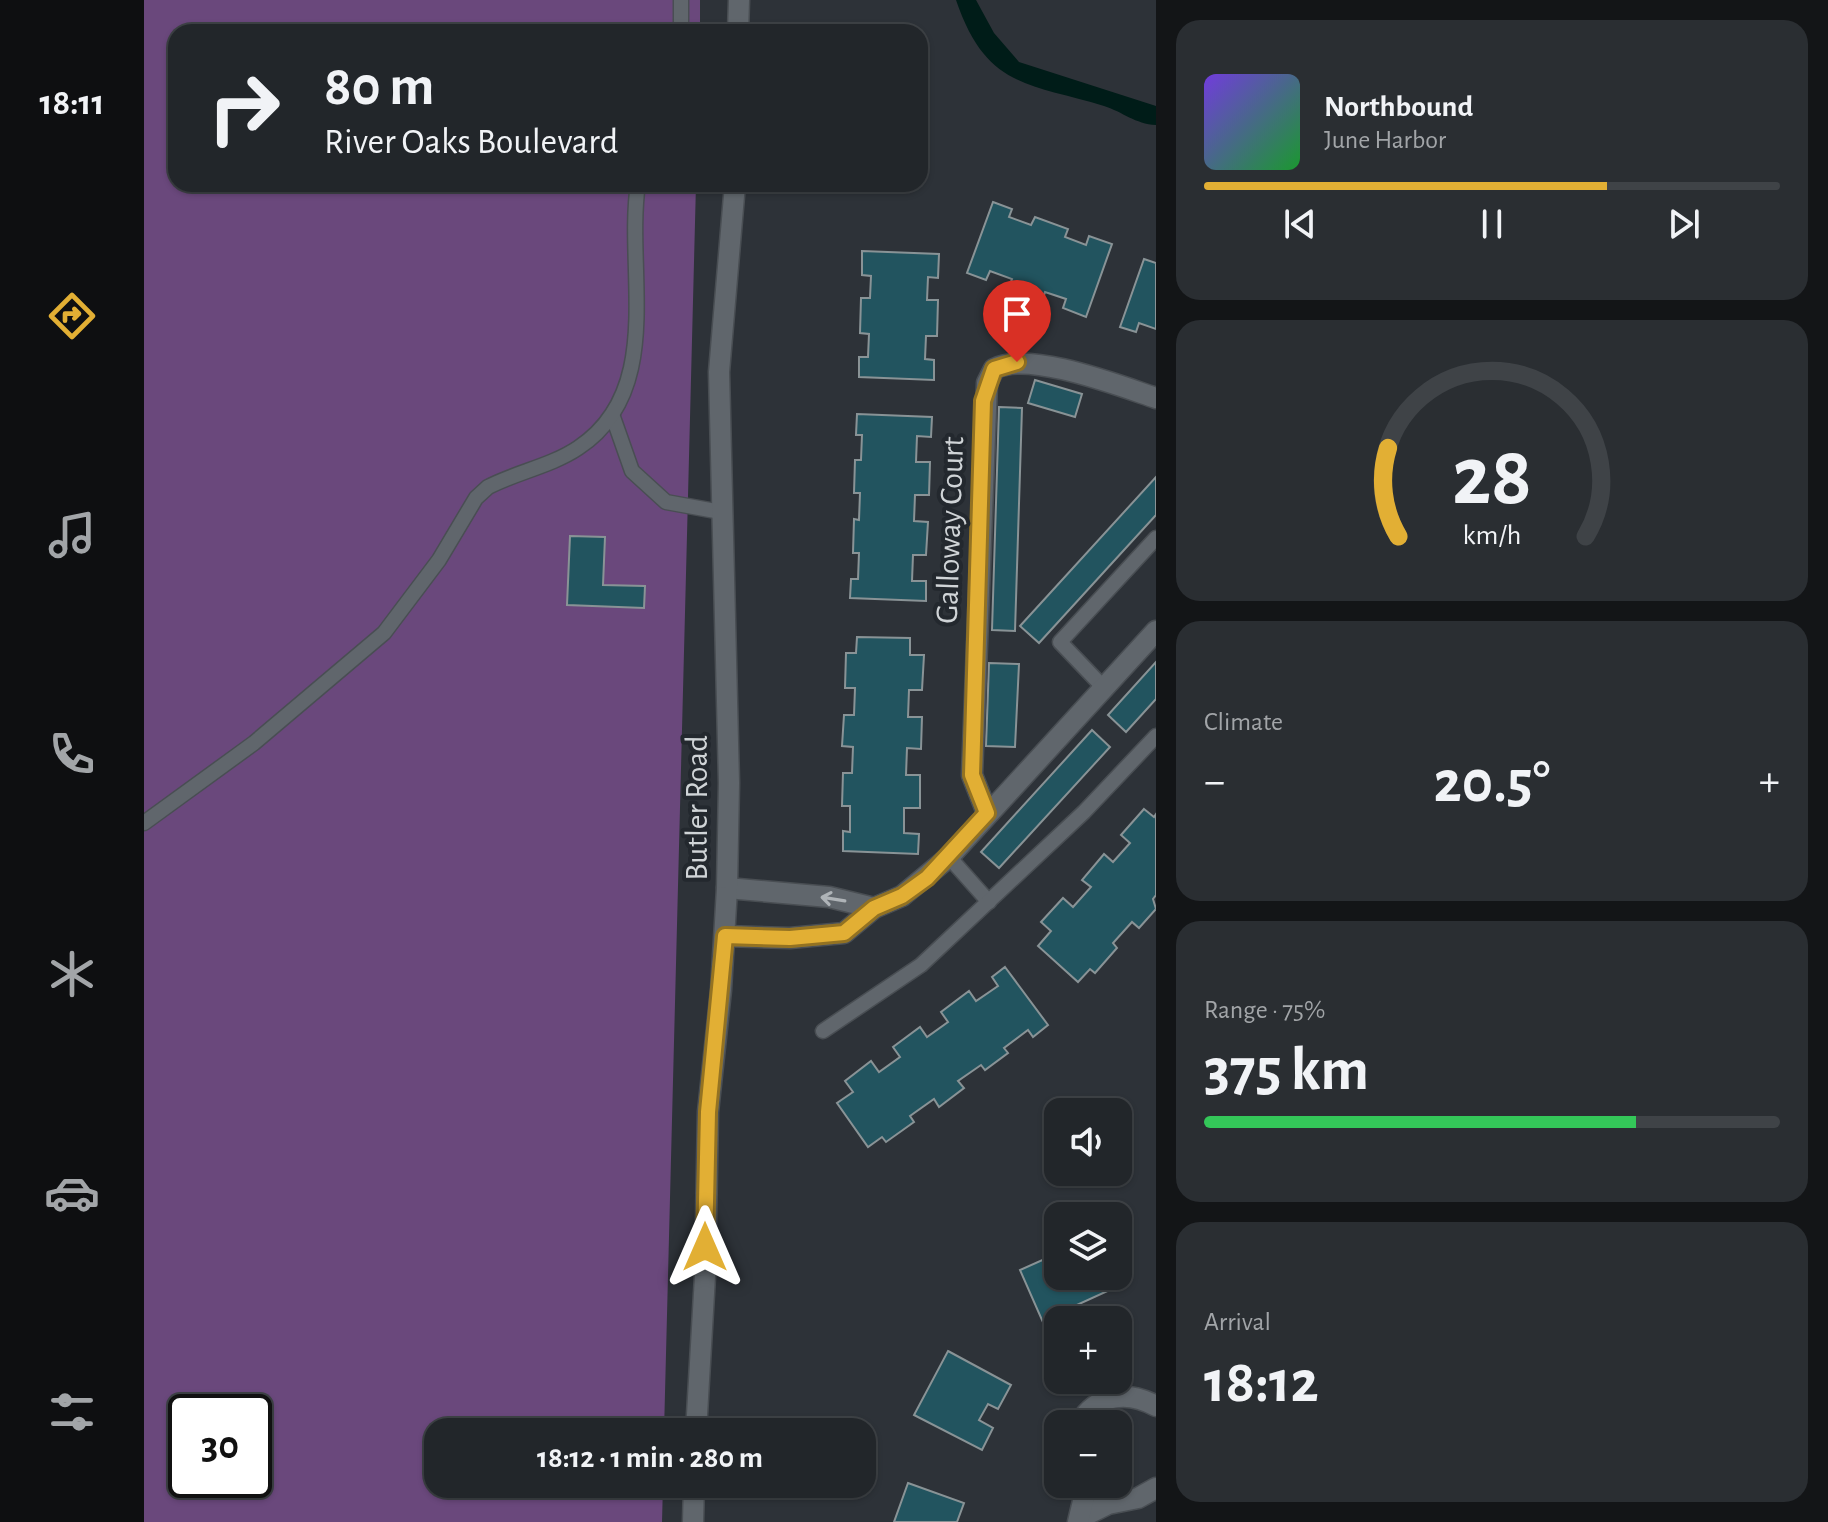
<!DOCTYPE html>
<meta charset="utf-8">
<style>
body{margin:0;font-family:"Alegreya Sans",sans-serif;background:#2a2e32;color:#f1f3f6;height:100vh;display:flex;flex-direction:column;font-size:30px;white-space:nowrap}
*{box-sizing:border-box;margin:0}
p{font-size:26px;color:#a2a5a8}
.icon{flex:none;width:44px;height:44px;fill:none;stroke:currentColor;stroke-width:2;stroke-linecap:round;stroke-linejoin:round}
.map{position:relative;flex:1;overflow:hidden}
.drawer{display:flex;flex-direction:column;gap:20px;padding:20px;background:#131517;width:672px}
.drawer>*{flex:none}
.guide{position:absolute;left:24px;top:24px;width:760px;height:168px;border-radius:24px;box-shadow:0 2px 6px #0004,0 0 0 2px #3f4347;background:#22262a;color:#f1f3f6;overflow:hidden}
.buttons{position:absolute;left:900px;top:1098px;display:grid;gap:16px}
.buttons a{display:grid;place-items:center;width:88px;height:88px;border-radius:16px;background:#22262a;box-shadow:0 2px 6px #0004,0 0 0 2px #3f4347;font-size:40px}
.speed{position:absolute;left:24px;top:1394px;display:flex;gap:16px;font-size:40px;font-weight:700;text-align:center}
.speed>*{display:grid;place-content:center;width:104px;height:104px;border-radius:50%;background:#22262a;box-shadow:0 2px 6px #0004,0 0 0 2px #3f4347;line-height:1}
.speed .limit{border:4px solid #111;border-radius:12px;background:#fff;color:#111}
.pin{position:absolute;display:grid;place-items:center;width:68px;height:68px;color:#fff;margin:-82px -34px;border-radius:50% 50% 50% 0;rotate:-45deg;box-shadow:0 0 8px #0007}
.pin .icon{rotate:45deg}
.me{position:absolute;width:88px;margin:-44px;rotate:0deg;stroke-linejoin:round;filter:drop-shadow(0 0 6px #0008)}
.turn{display:flex;align-items:center;gap:28px;height:168px;padding:0 24px;font-size:36px}
.turn .icon{width:104px;height:104px;stroke-width:2.5}
.turn b{display:block;font-size:56px;line-height:68px}
.big{font-size:60px;font-weight:700;line-height:1.1}
.drawer .widget{flex:1;display:flex;flex-direction:column;justify-content:center;gap:12px;min-width:0;padding:0 28px;border-radius:24px;background:#2a2e32}
.drawer .dial{align-items:center;gap:0}
.dial svg{height:208px;overflow:visible;fill:none;stroke:#3f4347;stroke-width:7;stroke-linecap:round;text-anchor:middle}
.dial text{fill:#f1f3f6;stroke:none}
.song{display:flex;align-items:center;gap:24px}
.cover{width:96px;height:96px;border-radius:12px;background:linear-gradient(135deg,hsl(260 70% 55%),hsl(130 70% 35%))}
.played{height:8px;border-radius:4px;background:linear-gradient(90deg,#e2af34 70%,#3f4347 70%)}
.keys{display:flex;justify-content:space-around;direction:ltr}
.heat{display:flex;justify-content:space-between;align-items:center;font-size:44px;direction:ltr}
.charge{height:12px;border-radius:6px;background:linear-gradient(90deg,#34c759 75%,#3f4347 0)}
.trip{position:absolute;left:280px;top:1418px;width:452px;height:80px;border-radius:24px;background:#22262a;box-shadow:0 2px 6px #0004,0 0 0 2px #3f4347;font-weight:700;line-height:80px;text-align:center}
main{display:flex;flex:1;min-height:0}
.dock{display:flex;flex-direction:column;width:144px;justify-content:space-around;align-items:center;background:#0e0f11;color:#a2a5a8}
.dock .icon{width:56px;height:56px}
.dock .active{color:#e2af34}
.dock b{font-size:36px;color:#f1f3f6}
.map>svg:first-child{display:block}
.green{fill:#6a487c;fill-rule:evenodd}
.water{fill:#001c18}
.building{fill:#22545f;stroke:#899396;stroke-width:2}
.lines{fill:none;stroke-linecap:round;stroke-linejoin:round}
.service-casing{stroke:#494e53;stroke-width:17}
.minor-casing{stroke:#494e53;stroke-width:23}
.service{stroke:#60666c;stroke-width:14}
.minor{stroke:#60666c;stroke-width:20}
.oneway{stroke:#aeb3b7}
.route-casing{stroke:#937222;stroke-width:20}
.route{stroke:#e2af34;stroke-width:14}
.labels{text-anchor:middle;stroke-width:8;stroke-linejoin:round;paint-order:stroke}
.street-label{font-size:32px;fill:#d0d4d7;stroke:#23282e}
</style>
<main>
<nav class="dock">
<b>18:11</b>
<svg class="icon active" aria-label="directions" viewBox="0 0 24 24"><path d="M12 3l9 9-9 9-9-9zM9 14v-3h6M13 9l2 2-2 2"/></svg>
<svg class="icon" aria-label="music" viewBox="0 0 24 24"><path d="M9 18V5l10-2v13"/><circle cx="6" cy="18" r="3"/><circle cx="16" cy="16" r="3"/></svg>
<svg class="icon" aria-label="phone" viewBox="0 0 24 24"><path d="M5 4h4l2 5-3 2q2 4 5 5l2-3 5 2v4C11 20 4 13 5 4z"/></svg>
<svg class="icon" aria-label="climate" viewBox="0 0 24 24"><path d="M12 3v18M4 7l16 10M4 17L20 7"/></svg>
<svg class="icon" aria-label="car" viewBox="0 0 24 24"><path d="M5 17H2v-5l4-1 3-4h7l3 4 3 1v5h-3M9 17h6M6 11h13"/><circle cx="7" cy="17" r="2"/><circle cx="17" cy="17" r="2"/></svg>
<svg class="icon" aria-label="filters" viewBox="0 0 24 24"><path d="M4 7h16M4 17h16"/><circle cx="9" cy="7" r="2"/><circle cx="15" cy="17" r="2"/></svg>
</nav>
<div class="map">
<svg width="1012" height="1522" viewBox="0 0 1012 1522">
<rect width="100%" height="100%" fill="#2d3238"/>
<path class="green" d="M 0,0 L 556,0 L 556,32 L 32,32 L 32,184 L 552,184 L 520,1432 L 294,1432 L 294,1484 L 519,1484 L 518,1522 L 0,1522 ZM 42,1412 L 110,1412 L 110,1480 L 42,1480 Z"/>
<path class="water" d="M 812,0 L 832,0 L 850,33 L 875,62 L 1012,106 L 1012,125 C 991,124 979,112 960,106 C 884,83 842,88 812,0 Z"/>
<g class="building">
<polygon points="849,202 868,209 865,217 887,225 891,217 924,229 921,237 942,245 945,236 968,244 942,317 919,308 922,299 901,292 898,302 864,290 868,279 846,271 842,280 823,273"/>
<polygon points="718,251 795,254 794,278 784,277 783,300 794,300 793,336 782,336 781,359 790,360 790,380 715,377 715,357 724,357 725,334 716,333 717,298 726,298 727,276 718,275"/>
<polygon points="1000,259 1012,263 1012,329 995,323 992,332 976,327"/>
<polygon points="891,380 938,394 931,417 884,403"/>
<polygon points="855,407 878,408 871,631 848,630"/>
<polygon points="713,414 788,417 787,437 773,436 772,462 786,462 785,495 771,495 770,521 784,522 782,555 769,555 768,581 782,581 782,601 706,598 707,579 714,579 715,553 709,553 710,519 715,520 716,493 710,493 711,460 717,460 718,435 712,435"/>
<polygon points="1012,477 1012,515 895,643 876,626"/>
<polygon points="426,536 461,537 459,585 501,586 500,608 423,605"/>
<polygon points="713,637 766,638 766,655 780,655 778,690 765,690 764,717 778,717 777,749 763,748 762,775 776,775 776,808 760,808 760,833 775,834 774,854 699,851 699,831 706,832 706,806 698,806 699,773 708,773 709,747 698,746 700,715 710,715 711,688 701,688 702,653 712,653"/>
<polygon points="1012,662 1012,699 982,732 964,715"/>
<polygon points="845,663 875,664 871,747 842,746"/>
<polygon points="948,730 966,747 855,868 837,852"/>
<polygon points="1000,809 1010,817 1012,814 1012,895 1009,899 1012,909 995,928 988,922 969,943 973,948 951,973 946,969 934,982 894,946 907,931 897,922 919,898 929,907 947,887 938,880 960,854 969,862 986,843 977,835"/>
<polygon points="861,967 904,1025 889,1037 884,1030 860,1048 864,1053 841,1070 837,1065 814,1081 820,1088 795,1107 790,1099 766,1116 770,1122 742,1142 738,1137 724,1147 693,1103 709,1092 701,1081 727,1061 735,1072 756,1057 749,1047 776,1027 783,1037 804,1022 797,1012 825,991 832,1001 854,986 848,977"/>
<polygon points="914,1253 914,1276 963,1276 968,1289 924,1309 929,1320 914,1320 914,1332 905,1336 876,1270"/>
<polygon points="804,1351 867,1385 854,1409 844,1404 835,1420 849,1428 838,1450 770,1415"/>
<polygon points="764,1483 820,1503 813,1522 750,1522"/>
</g>
<g class="lines">
<g class="service-casing">
<g id="service">
<polyline points="537,0 537,32"/>
<polyline points="469,417 488,471 522,502 577,512"/>
<polyline points="960,688 916,642 1012,538"/>
<path d="M 0,823 L 110,743 L 240,633 L 295,560 L 332,498 L 344,487 C 373,472 407,466 434,448 C 522,390 481,271 494,184"/>
<polyline points="805,857 845,902"/>
<polyline points="679,1031 777,965 940,812 1012,736"/>
</g>
</g>
<g class="minor-casing">
<g id="minor">
<polyline points="594,32 595,0"/>
<path d="M 843,813 L 828,775 L 843,383 L 850,369 C 883,350 976,386 1012,398"/>
<polyline points="583,888 685,897 730,908"/>
<polyline points="581,936 646,938 700,933 730,908 758,896 805,857 1012,631"/>
<path d="M 935,1424 C 953,1394 983,1390 1012,1406"/>
<polyline points="552,1432 561,1276 564,1112 577,990 583,888 585,783 575,372 591,184"/>
<polyline points="936,1518 964,1504 994,1498 1012,1488"/>
<polyline points="549,1522 550,1484"/>
<polyline points="934,1522 940,1497 938,1484"/>
</g>
</g>
<use href="#service" class="service"/>
<use href="#minor" class="minor"/>
</g>
<defs><path id="oneway-shaft" d="M-6 0H5M1.5-3L5.5 0L1.5 3" fill="none" stroke-width="1.6" stroke-linecap="round" stroke-linejoin="round" transform="scale(2)"/></defs>
<use class="oneway" href="#oneway-shaft" transform="translate(689 899) rotate(-171)"/>
<g class="lines">
<g class="route-casing">
<polyline id="route" points="561,1247 564,1112 581,936 646,938 700,933 730,908 758,896 783,878 843,813 828,775 839,401 850,369 873,362"/>
</g>
<use href="#route" class="route"/>
</g>
<g class="labels">
<g class="street-label">
<text transform="translate(805 530) rotate(-88)" y="11">Galloway Court</text>
<text transform="translate(552 808) rotate(-90)" y="11">Butler Road</text>
</g>
</g>
</svg>
<div class="buttons">
<a><svg class="icon" aria-label="sound" viewBox="0 0 24 24"><path d="M4 9h4l5-4v14l-5-4H4zM17 9q2 3 0 6"/></svg></a>
<a><svg class="icon" aria-label="layers" viewBox="0 0 24 24"><path d="M12 4l9 5-9 5-9-5zM3 14l9 5 9-5"/></svg></a>
<a>+</a>
<a>−</a>
</div>
<div class="speed"><div class="limit">30</div></div>
<div class="pin" style="left:873px;top:362px;background:#d93025"><svg class="icon" aria-label="arrive" viewBox="0 0 24 24"><path d="M6 21V4h12l-3 4 3 4H6"/></svg></div>
<svg class="me" style="left:561px;top:1247px" viewBox="-20 -20 40 40"><path d="M0-17L14 15 0 8-14 15z" fill="#e2af34" stroke="#fff" stroke-width="4"/></svg>
<div class="trip">18:12 · 1 min · 280 m</div>
<div class="guide">
<div class="turn"><svg class="icon" aria-label="right" viewBox="0 0 24 24"><path d="M7 20v-9h11M14 6l5 5-5 5"/></svg><div><b>80 m</b>River Oaks Boulevard</div></div>
</div>
</div>
<section class="drawer">
<div class="widget">
<div class="song"><i class="cover"></i><div><b>Northbound</b><p>June Harbor</p></div></div>
<div class="played"></div>
<div class="keys"><svg class="icon" aria-label="previous" viewBox="0 0 24 24"><path d="M18 5L8 12l10 7zM5 5v14"/></svg><svg class="icon" aria-label="pause" viewBox="0 0 24 24"><path d="M8 5v14M16 5v14"/></svg><svg class="icon" aria-label="next" viewBox="0 0 24 24"><path d="M6 5l10 7-10 7zM19 5v14"/></svg></div>
</div>
<div class="widget dial"><svg viewBox="0 0 100 80">
<path d="M14 69A42 42 0 1 1 86 69"/>
<path d="M14 69A42 42 0 0 1 10 35" stroke="#e2af34"/>
<text x="50" y="56" font-size="32" font-weight="700">28</text>
<text x="50" y="72" font-size="11">km/h</text>
</svg></div>
<div class="widget"><p>Climate</p>
<div class="heat"><a>−</a><b class="big">20.5°</b><a>+</a></div>
</div>
<div class="widget"><p>Range · 75%</p><b class="big">375 km</b><div class="charge"></div></div>
<div class="widget"><p>Arrival</p><b class="big">18:12</b></div>
</section>
</main>
